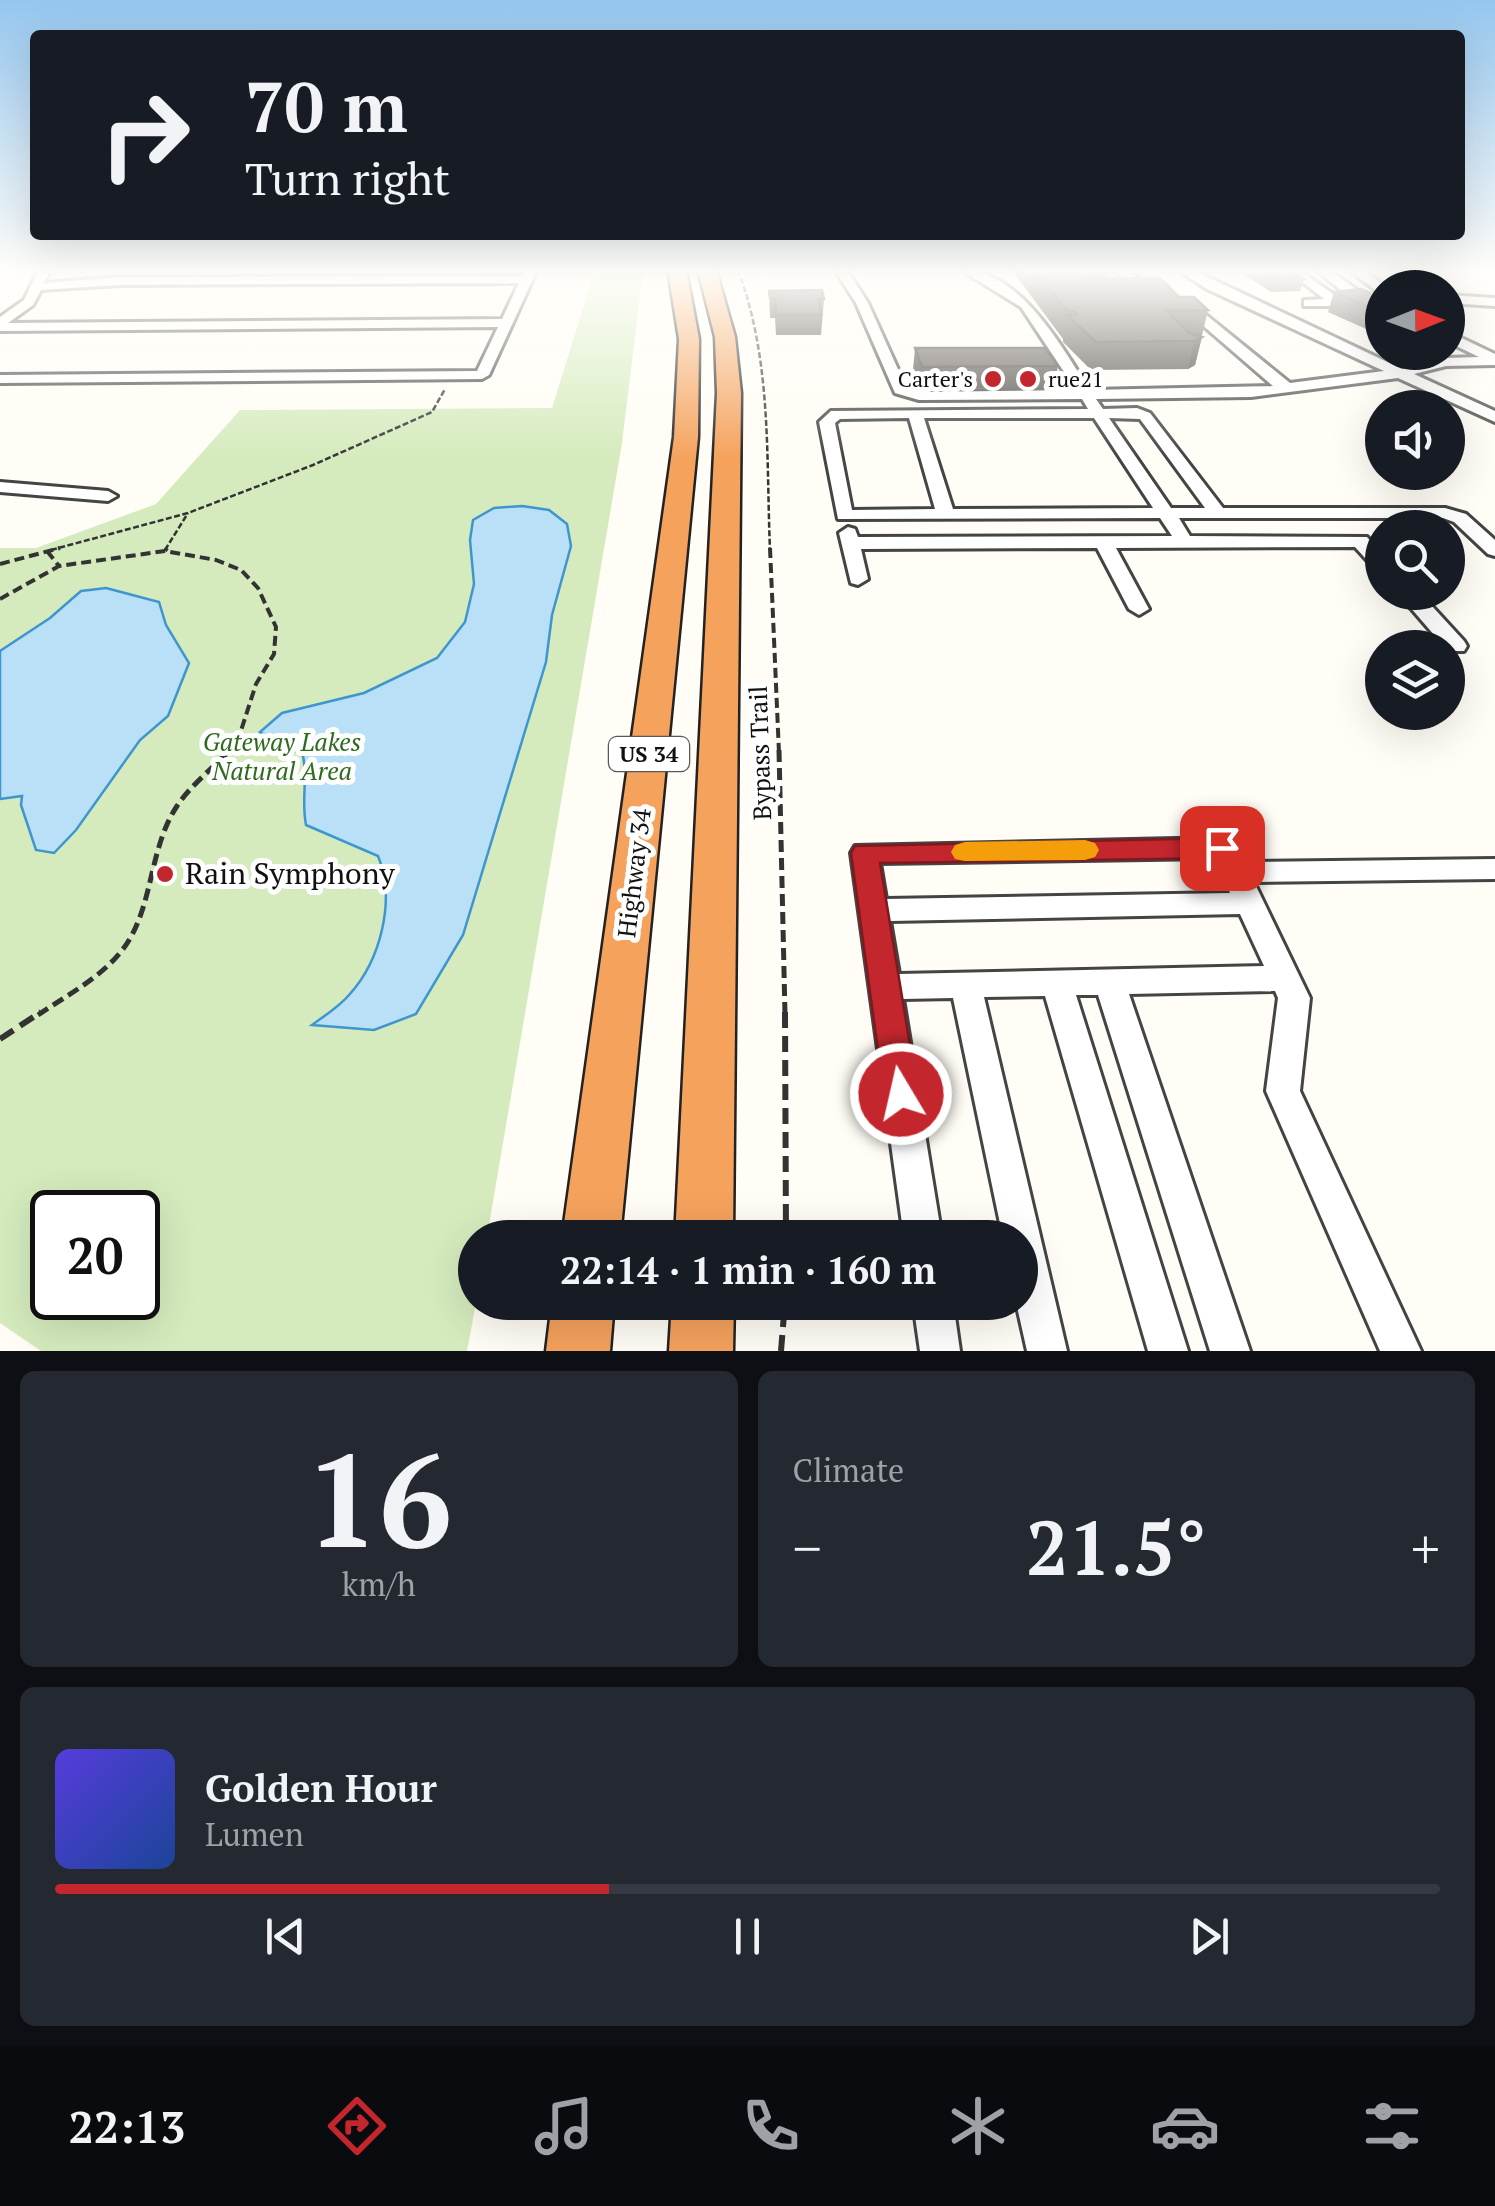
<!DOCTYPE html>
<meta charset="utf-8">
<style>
body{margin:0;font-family:"PT Serif",serif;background:#242831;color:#f1f3f6;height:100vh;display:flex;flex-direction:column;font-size:38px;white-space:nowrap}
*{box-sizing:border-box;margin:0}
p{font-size:32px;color:#9ea1a6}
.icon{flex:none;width:55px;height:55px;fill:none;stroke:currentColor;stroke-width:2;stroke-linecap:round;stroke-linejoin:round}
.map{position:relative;height:1351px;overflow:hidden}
.details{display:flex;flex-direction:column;gap:20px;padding:20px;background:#0d0f14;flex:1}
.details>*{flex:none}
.banner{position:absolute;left:30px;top:30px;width:1435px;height:210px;border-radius:10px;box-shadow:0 10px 40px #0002;background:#171b24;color:#f1f3f6;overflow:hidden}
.needle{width:65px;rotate:89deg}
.controls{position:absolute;left:1365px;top:270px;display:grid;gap:20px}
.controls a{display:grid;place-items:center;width:100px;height:100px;border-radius:50%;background:#171b24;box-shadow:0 10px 40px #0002;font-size:50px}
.speed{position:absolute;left:30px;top:1190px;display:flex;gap:20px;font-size:50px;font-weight:700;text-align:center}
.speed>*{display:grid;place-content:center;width:130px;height:130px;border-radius:50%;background:#171b24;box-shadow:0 10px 40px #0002;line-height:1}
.speed .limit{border:5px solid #111;border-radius:15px;background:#fff;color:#111}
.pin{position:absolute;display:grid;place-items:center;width:85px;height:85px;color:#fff;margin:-42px;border-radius:20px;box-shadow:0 5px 15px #0006}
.me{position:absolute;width:110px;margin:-55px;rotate:351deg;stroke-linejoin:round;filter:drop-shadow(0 0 8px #0008)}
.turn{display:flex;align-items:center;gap:35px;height:210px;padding:0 50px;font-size:45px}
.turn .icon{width:130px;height:130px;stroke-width:2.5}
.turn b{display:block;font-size:70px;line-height:85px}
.big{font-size:75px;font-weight:600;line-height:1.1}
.details .widget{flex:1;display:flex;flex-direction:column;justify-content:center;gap:15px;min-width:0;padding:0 35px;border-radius:15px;background:#242831}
.details .dial{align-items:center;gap:0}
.dial b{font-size:130px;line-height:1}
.song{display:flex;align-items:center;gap:30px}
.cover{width:120px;height:120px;border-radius:15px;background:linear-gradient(135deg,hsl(250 70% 55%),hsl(220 70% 35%))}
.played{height:10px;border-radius:5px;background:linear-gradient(90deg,#c4262e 40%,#363941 40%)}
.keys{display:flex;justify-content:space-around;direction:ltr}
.heat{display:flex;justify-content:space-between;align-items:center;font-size:55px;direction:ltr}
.details .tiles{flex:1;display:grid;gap:20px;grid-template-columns:1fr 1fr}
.widget:last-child{grid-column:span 2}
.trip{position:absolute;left:458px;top:1220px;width:580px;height:100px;border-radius:50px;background:#171b24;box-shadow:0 10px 40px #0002;font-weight:600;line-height:100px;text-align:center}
.menu{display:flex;height:160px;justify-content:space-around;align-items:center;background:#090b0e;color:#9ea1a6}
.menu .icon{width:70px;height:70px}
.menu .selected{color:#c4262e}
.menu b{font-size:45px;color:#f1f3f6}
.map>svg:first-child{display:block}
.green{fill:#d5ebbd;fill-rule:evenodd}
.water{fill:#b9e0f7;stroke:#3f96cf;stroke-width:2.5}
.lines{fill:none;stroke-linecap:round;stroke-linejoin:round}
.minor-casing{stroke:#444;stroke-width:6}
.highway-casing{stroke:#222;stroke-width:5}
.path-far3{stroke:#333;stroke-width:2.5;stroke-dasharray:6 2.5;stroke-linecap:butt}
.path-far2{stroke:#333;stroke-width:4;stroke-dasharray:10 5;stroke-linecap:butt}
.path-far1{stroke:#333;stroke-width:5;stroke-dasharray:12 6;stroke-linecap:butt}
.path{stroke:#333;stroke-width:6;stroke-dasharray:16 8;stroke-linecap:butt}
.minor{fill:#fff;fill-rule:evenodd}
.highway{fill:#f5a25d;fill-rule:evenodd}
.wall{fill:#4d4742}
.shaded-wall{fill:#3f3936}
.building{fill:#5a524d;stroke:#3f3936;stroke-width:2.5}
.route{fill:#c4262e;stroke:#7f191e;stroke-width:2.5}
.slow{fill:#f59e0b}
.poi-dot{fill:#c4262e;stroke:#fff;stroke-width:4}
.labels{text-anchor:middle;stroke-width:10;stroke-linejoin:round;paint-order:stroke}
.far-poi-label{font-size:22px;fill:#111;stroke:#fff;text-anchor:end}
.shield{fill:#fff;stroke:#585858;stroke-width:2.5}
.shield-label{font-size:22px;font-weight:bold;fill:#111}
.park-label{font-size:25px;font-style:italic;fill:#2f6b1f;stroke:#fff}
.street-label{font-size:25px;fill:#111;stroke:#fff}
.near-poi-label{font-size:30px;fill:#111;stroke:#fff;text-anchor:start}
</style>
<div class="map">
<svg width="1495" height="1351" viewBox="0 0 1495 1351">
<rect width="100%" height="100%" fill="#fffdf5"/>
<path class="green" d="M 595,270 L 643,270 L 622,443 L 487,1237 L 475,1238 L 476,1303 L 467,1351 L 41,1351 L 0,1323 L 0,548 L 36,548 L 156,504 L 240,410 L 552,408 ZM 52,1212 L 138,1212 L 138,1298 L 52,1298 Z"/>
<g class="water">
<path d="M 522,506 L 549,510 L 567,524 L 571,546 L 552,615 L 546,662 L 463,935 L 416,1014 L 374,1030 L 312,1025 C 324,1016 339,1007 349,995 C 381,960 396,899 378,856 L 306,825 C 301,799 308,781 303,756 L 260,732 L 282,713 L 364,693 L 437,658 L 465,622 L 474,584 L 470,540 L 473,520 L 494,508 Z"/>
<polygon points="106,588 159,602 166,625 189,663 168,716 140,740 76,830 54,853 36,850 21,805 22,796 0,799 0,651 50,618 81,591"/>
</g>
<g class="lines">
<g class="minor-casing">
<g id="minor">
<path d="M 525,270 L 537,270 L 489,375 L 482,379 L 0,383 L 0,375 L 477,371 L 498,327 L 0,331 L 0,317 L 24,300 L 36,275 L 42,272 L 48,275 L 44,283 L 119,277 L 523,276 ZM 519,283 L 502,319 L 8,323 L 33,305 L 41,290 L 119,285 Z"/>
<path d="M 835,270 L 847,270 L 868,303 L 906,387 L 920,392 L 1076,390 L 1021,307 L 961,270 C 1021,270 1061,347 1090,390 L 1273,386 L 1192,316 L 1133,287 L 1114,270 L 1127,270 L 1151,287 L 1200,310 L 1290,383 L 1384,371 L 1207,289 L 1178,270 L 1193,270 L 1402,369 L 1446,358 L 1479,357 L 1448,342 L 1448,333 L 1453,334 L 1495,354 L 1495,365 L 1446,366 L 1414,374 L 1495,411 L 1495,422 L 1398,378 L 1251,397 L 1096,399 L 1103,409 L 1137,408 L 1150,413 L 1223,508 L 1445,508 L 1466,514 L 1495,540 L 1495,556 L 1488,554 L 1454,522 L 1443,518 L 1179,518 L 1190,536 L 1367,537 L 1382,554 L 1382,571 L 1375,569 L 1355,547 L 1116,548 L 1149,609 L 1139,615 L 1129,609 L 1097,548 L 861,549 L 868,579 L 858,585 L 851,583 L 839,533 L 848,527 L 855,529 L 858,537 L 1172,536 L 1160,518 L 838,519 L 819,422 L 831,411 L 1088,409 L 1082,399 L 919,400 L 895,393 L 856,303 ZM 909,418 L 935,509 L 852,510 L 835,423 L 840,419 ZM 924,418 L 1094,418 L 1153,508 L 953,509 ZM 1109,418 L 1140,419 L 1205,508 L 1171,508 Z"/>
<path d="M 1287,270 C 1313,270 1326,299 1352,299 L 1316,270 C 1341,270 1360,297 1382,307 L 1382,315 L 1361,306 L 1304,306 L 1304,300 L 1324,299 Z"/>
<polygon points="1349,270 1363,270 1387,288 1378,292"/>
<polygon points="1448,295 1495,298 1495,306 1448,303"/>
<polygon points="0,482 108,491 117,496 108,501 0,492"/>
<polygon points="1397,592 1419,592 1464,641 1467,646 1464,651 1448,651"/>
<path d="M 1222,838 L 1232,841 L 1243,862 L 1495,859 L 1495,879 L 1254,882 L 1310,998 L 1300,1091 L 1421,1351 L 1380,1351 L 1266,1091 L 1278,998 L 1275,991 L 1129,994 L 1250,1351 L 1210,1351 L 1098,995 L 1076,995 L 1188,1351 L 1148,1351 L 1045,996 L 984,997 L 1067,1351 L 1027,1351 L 1016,1302 L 1020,1302 L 1020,1238 L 1003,1238 L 953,998 L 903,999 L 942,1238 L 904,1238 L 851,853 L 855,846 ZM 1214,858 L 1230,893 L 886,899 L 880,863 ZM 1240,914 L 1264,966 L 899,974 L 890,921 Z"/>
<polygon points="913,1302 953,1302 960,1351 920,1351"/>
</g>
</g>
<g class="highway-casing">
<g id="highway">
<polygon points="668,270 686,270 699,339 698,437 620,1238 562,1238 674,437 679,339"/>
<polygon points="698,270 716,270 735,337 741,393 733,1238 675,1238 717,393 715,337"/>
<polygon points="552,1302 614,1302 610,1351 546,1351"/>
<polygon points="672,1302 734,1302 733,1351 669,1351"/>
</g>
</g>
<g class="path-far3">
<path d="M 738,270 C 772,361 766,455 770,550"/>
<polyline points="51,550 188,513 313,465 432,412 445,389"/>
<polyline points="165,550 188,513"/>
</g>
<g class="path-far2">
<polyline points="770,548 779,753"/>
<polyline points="47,551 59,566"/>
<polyline points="165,551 167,548"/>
<polyline points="0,564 60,548"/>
<polyline points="0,599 59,566 165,551 216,560 241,570 258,588 276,627 274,654 256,684 237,743 228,753"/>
</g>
<g class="path-far1">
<polyline points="779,750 785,1015"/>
<path d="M 38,1015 C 67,995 101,978 123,949 C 154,908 148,850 177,806 C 190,786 213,768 230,750"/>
</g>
<g class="path">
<polyline points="785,1012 786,1238"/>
<polyline points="0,1039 41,1012"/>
<polyline points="781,1351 785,1302"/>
</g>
<use href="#minor" class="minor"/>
<use href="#highway" class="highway"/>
</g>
<g class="wall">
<polygon points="1012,270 1108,270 1106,278 1179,297 1208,310 1195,365 1188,369 1091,370 1063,342 1063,339"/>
<polygon points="1237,270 1290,270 1304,279 1300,291 1271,292"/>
<polygon points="769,291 824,299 821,335 776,335 775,318 770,318"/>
<polygon points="1334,292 1382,298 1382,336 1328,312"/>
<polygon points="915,348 1058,366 1054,388 920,389 913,370"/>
</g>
<g class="shaded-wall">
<polygon points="1456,326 1448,347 1448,327"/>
<polygon points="1202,337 1195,365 1188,369 1194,341"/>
</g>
<g class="building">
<polygon points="1034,270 1077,270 1084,278 1160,278 1179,297 1194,297 1208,310 1166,311 1189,333 1202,337 1194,341 1096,342 1067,315 1077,315 1074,311 1067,311"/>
<polygon points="1261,270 1290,270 1304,279 1275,279"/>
<polygon points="1361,289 1382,298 1382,313 1334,292"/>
<polygon points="822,290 824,299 819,299 821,315 776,315 775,298 770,298 769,291"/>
<polygon points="915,348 1045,348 1058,366 922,367"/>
</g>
<linearGradient id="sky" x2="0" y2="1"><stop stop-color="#95c6ee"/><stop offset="0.59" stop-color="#fffefa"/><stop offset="1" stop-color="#fffefa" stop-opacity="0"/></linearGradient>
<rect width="1495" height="459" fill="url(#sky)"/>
<polygon class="route" points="1222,838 1232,841 1236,848 1232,855 1222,858 880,863 918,1094 913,1105 901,1109 889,1105 884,1094 851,853 855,846"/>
<polygon class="slow" points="1085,840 1095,843 1099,850 1095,857 1085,860 965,861 955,859 951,852 955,845 965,842"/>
<g class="poi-dot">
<circle cx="993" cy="379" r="10"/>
<circle cx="1028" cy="379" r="10"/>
<circle cx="165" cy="874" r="10"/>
</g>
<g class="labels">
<g class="far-poi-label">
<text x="973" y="387">Carter's</text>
<text x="1048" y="387" text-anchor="start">rue21</text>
</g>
<rect class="shield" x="609" y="737" width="80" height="34" rx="8"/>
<g class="shield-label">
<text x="649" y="762">US 34</text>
</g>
<g class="park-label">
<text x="282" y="751">Gateway Lakes<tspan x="282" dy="29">Natural Area</tspan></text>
</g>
<g class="street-label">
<text transform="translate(760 753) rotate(-92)" y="9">Bypass Trail</text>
<text transform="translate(634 873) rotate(-83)" y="9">Highway 34</text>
</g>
<g class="near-poi-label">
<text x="185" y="884">Rain Symphony</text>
</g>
</g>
</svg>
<div class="controls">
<a><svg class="needle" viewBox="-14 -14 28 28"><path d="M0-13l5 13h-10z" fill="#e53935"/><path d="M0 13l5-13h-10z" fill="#9ea1a6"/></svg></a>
<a><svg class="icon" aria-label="sound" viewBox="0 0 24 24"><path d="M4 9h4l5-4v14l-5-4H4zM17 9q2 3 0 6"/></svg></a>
<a><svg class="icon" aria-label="search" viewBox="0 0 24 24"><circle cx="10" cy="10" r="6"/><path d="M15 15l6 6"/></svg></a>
<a><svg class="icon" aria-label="layers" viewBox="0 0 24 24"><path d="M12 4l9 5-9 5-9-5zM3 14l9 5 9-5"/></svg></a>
</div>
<div class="speed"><div class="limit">20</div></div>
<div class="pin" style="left:1222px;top:848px;background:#d93025"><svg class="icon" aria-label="arrive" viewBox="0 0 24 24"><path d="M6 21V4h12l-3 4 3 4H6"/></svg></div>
<svg class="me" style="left:901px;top:1094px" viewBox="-20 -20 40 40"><circle r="17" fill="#c4262e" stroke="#fff" stroke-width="3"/><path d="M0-11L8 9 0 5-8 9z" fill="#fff"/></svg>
<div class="trip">22:14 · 1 min · 160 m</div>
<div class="banner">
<div class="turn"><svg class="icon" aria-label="right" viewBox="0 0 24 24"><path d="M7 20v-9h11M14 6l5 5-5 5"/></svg><div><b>70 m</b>Turn right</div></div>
</div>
</div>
<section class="details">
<div class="tiles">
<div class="widget dial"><b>16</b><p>km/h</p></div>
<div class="widget"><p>Climate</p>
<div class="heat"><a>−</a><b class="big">21.5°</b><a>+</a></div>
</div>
<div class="widget">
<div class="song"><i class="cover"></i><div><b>Golden Hour</b><p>Lumen</p></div></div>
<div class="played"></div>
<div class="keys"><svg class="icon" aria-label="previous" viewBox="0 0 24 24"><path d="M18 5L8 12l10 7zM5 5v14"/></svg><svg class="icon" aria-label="pause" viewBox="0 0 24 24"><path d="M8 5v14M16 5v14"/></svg><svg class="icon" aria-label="next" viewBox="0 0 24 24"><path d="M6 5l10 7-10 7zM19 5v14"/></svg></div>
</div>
</div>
</section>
<nav class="menu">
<b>22:13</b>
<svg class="icon selected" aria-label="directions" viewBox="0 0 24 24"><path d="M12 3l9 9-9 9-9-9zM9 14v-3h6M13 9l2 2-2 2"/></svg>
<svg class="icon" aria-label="music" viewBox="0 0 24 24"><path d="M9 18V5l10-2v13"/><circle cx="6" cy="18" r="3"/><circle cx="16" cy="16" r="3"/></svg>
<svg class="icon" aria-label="phone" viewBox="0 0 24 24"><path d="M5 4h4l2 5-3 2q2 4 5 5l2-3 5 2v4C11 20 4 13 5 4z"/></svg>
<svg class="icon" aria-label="climate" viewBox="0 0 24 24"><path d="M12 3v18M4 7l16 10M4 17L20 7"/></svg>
<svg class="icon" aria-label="car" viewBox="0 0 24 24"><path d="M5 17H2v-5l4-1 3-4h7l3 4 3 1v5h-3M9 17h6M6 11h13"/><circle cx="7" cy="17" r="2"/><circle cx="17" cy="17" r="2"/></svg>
<svg class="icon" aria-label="filters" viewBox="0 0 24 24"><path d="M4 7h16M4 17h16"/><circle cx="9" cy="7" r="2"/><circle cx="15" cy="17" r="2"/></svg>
</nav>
